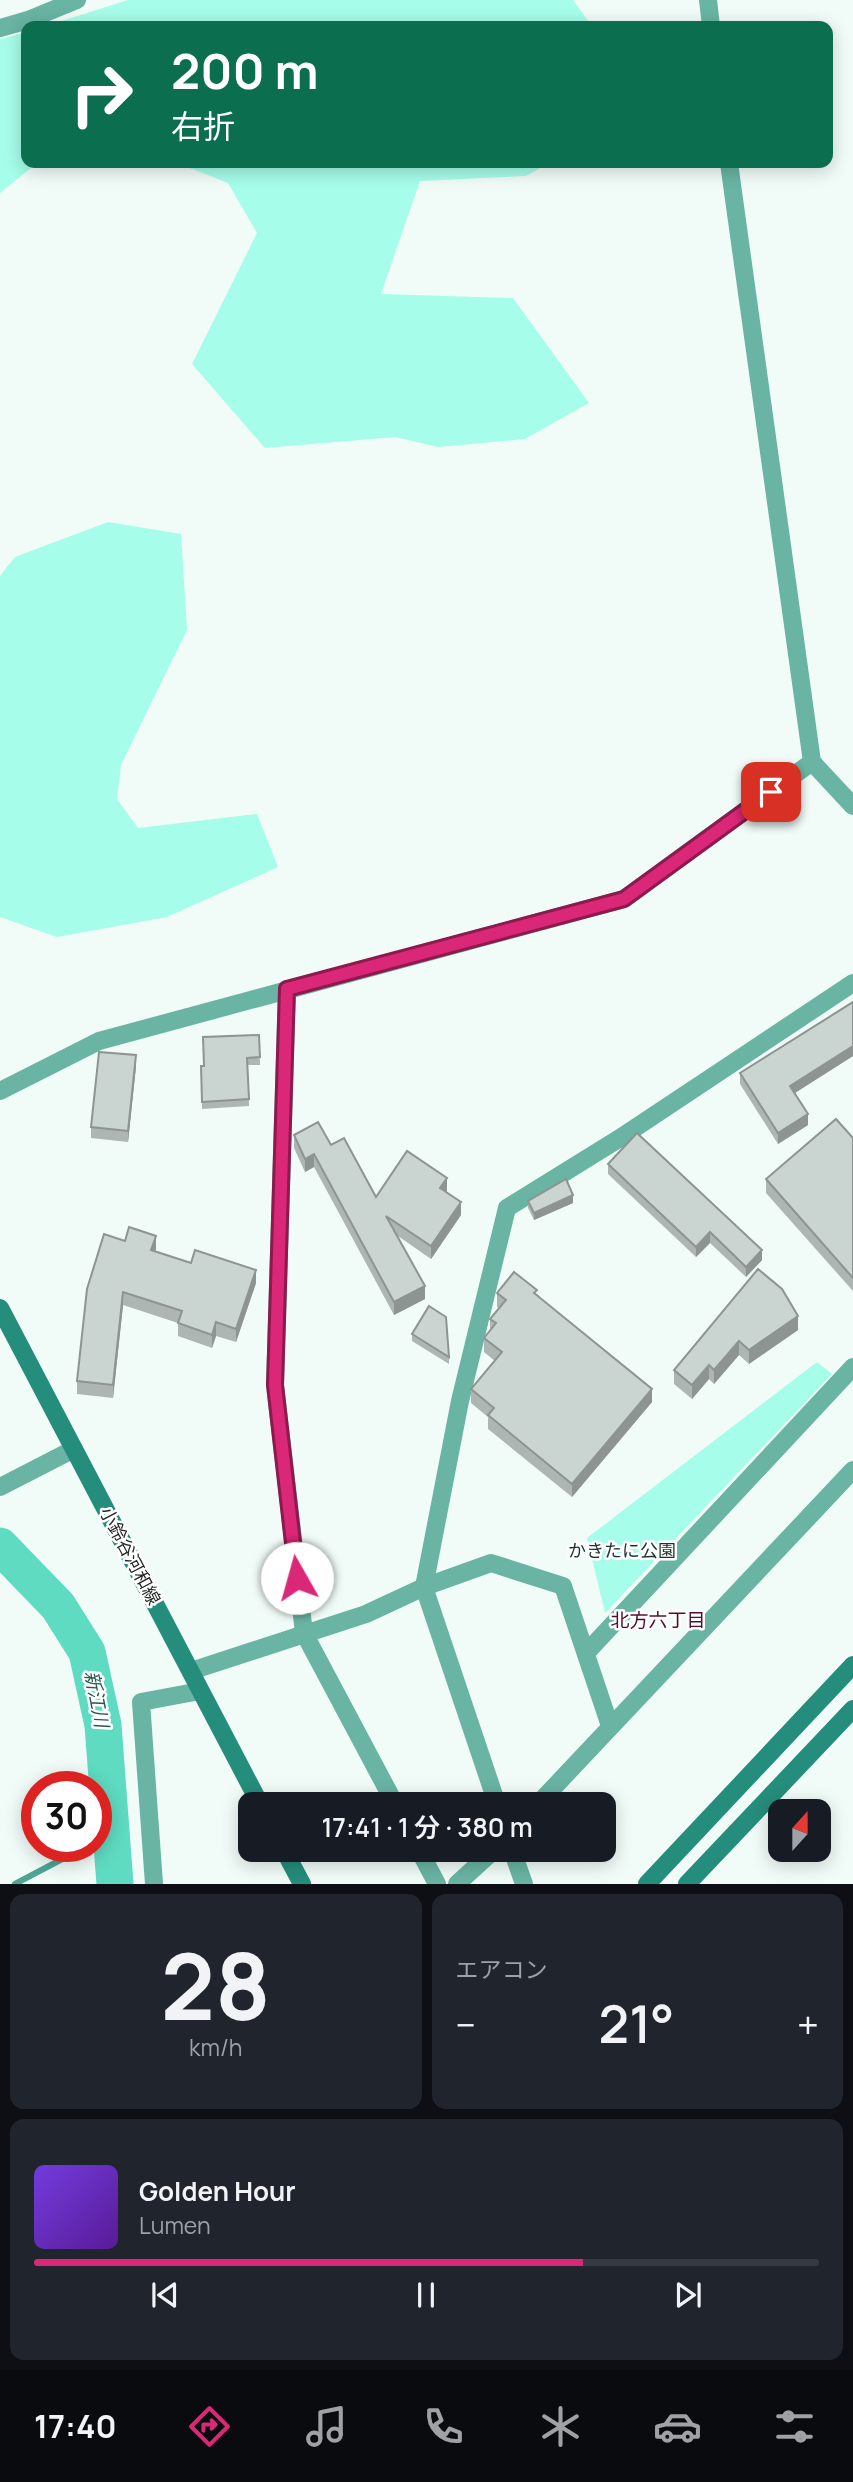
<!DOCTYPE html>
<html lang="ja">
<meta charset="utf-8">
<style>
body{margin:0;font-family:Manrope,"Noto Sans JP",sans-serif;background:#20242c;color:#f1f3f6;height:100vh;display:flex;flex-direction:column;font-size:26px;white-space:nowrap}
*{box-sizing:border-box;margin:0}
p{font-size:23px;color:#9ea1a6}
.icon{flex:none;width:38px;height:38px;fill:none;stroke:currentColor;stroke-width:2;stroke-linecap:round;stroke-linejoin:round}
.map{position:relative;height:1884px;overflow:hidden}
.drawer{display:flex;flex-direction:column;gap:10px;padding:10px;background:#0d0f14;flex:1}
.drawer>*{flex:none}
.hud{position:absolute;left:21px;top:21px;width:812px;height:147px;border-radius:14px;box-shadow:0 4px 18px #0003;background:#0b6e4f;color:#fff;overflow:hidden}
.needle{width:46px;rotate:21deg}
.fabs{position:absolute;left:768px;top:1799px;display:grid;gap:14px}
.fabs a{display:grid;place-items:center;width:63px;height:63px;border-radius:14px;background:#171b24;box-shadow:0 4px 18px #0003;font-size:35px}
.speed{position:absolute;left:21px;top:1771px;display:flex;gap:14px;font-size:35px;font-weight:700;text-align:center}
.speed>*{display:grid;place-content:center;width:91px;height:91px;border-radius:50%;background:#171b24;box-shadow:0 4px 18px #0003;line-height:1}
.speed .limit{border:10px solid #d22;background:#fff;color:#111}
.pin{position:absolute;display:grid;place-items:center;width:60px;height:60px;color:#fff;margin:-30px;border-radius:14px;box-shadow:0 4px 10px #0006}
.me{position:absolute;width:77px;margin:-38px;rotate:353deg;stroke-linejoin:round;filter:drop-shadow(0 0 5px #0008)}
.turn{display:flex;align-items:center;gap:24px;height:147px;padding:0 35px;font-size:32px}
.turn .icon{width:91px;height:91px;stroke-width:2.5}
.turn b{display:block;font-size:49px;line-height:60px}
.big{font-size:52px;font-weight:600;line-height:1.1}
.drawer .widget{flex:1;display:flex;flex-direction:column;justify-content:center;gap:10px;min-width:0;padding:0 24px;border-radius:14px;background:#20242c}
.drawer .dial{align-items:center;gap:0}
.dial b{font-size:91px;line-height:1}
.song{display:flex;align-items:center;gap:21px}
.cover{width:84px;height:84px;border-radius:10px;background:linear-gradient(135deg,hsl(260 70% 55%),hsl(270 70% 35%))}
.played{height:7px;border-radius:4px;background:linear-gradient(90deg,#db2777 70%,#363941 70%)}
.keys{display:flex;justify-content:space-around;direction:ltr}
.heat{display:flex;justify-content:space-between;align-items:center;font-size:38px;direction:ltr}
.drawer .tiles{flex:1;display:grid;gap:10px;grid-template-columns:1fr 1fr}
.widget:last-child{grid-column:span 2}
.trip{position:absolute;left:238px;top:1792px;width:378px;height:70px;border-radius:14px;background:#171b24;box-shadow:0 4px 18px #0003;font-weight:600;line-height:70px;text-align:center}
.dock{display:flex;height:112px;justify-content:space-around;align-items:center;background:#090b0e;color:#9ea1a6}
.dock .icon{width:49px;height:49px}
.dock .on{color:#db2777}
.dock b{font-size:32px;color:#f1f3f6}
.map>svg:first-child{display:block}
.green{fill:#a6fde9}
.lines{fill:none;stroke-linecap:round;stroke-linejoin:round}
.stream{stroke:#4da594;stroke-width:6}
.river{stroke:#5fdbc2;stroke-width:37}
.street{stroke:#69b4a3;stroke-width:18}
.secondary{stroke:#258d7b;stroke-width:18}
.wall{fill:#aeb6b4}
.shaded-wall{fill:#8d9492}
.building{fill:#cad4d1;stroke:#8d9492;stroke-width:2}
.route-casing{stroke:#8e194d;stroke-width:18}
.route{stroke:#db2777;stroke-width:12}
.labels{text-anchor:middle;stroke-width:5;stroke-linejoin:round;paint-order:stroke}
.park-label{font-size:18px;fill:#1c322d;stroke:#fff}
.street-label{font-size:18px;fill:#242827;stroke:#fff}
.neighbourhood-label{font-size:19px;fill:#4f0d2b;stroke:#fff}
.water-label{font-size:19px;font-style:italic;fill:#24584e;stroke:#fff}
</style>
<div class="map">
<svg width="853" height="1884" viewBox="0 0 853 1884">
<rect width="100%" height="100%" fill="#f1fcf9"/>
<g class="green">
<polygon points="128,0 573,0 592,26 46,26"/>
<polygon points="26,32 26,163 37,163 0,193 0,39"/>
<polygon points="177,163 549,163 526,176 420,181 381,294 513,298 589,403 525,439 438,447 395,437 265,448 192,364 257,233 228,183"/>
<polygon points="108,522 181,534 187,630 121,765 117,799 138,828 257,814 278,867 167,917 57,937 0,917 0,576 15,557"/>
<polygon points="817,1362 832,1374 605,1613 587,1538"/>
</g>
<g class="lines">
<g class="stream">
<polyline points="96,1846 113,1845"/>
<polyline points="15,1884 85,1847 95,1846"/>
</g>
<polyline class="river" points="0,1546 58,1606 87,1652 103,1725 115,1884"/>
<g class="street">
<polyline points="708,0 711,26"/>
<polyline points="0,28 28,20 77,0"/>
<polyline points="729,163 812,762 853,806"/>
<polyline points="287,989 275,1385 304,1633 395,1804"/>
<polyline points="0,1091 99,1041 624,899 812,762"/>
<polyline points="0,1487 74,1449"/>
<polyline points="586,1653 853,1367"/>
<polyline points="191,1671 366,1614 424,1587 491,1563 563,1586 610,1726"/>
<polyline points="497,1804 424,1587 460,1401 507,1208 620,1138 853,983"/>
<polyline points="538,1804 853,1470"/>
<polyline points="419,1850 437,1884"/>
<polyline points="512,1850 524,1884"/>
<polyline points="154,1884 141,1702 200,1691"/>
<polyline points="457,1884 494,1850"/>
</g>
<g class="secondary">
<polyline points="0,1308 260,1804"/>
<polyline points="284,1850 302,1884"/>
<polyline points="647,1884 853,1665"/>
<polyline points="687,1884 853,1709"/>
</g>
</g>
<g class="wall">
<polygon points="853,1002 853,1056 795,1093 808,1125 778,1144 740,1084 740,1073"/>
<polygon points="259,1035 260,1065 248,1065 249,1106 202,1109 201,1066 204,1066"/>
<polygon points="136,1066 128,1142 91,1138 91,1127"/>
<polygon points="294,1135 331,1145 376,1197 447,1191 446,1192 461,1215 431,1259 398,1236 425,1299 394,1315 314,1167 305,1172 294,1148"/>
<polygon points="853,1138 853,1291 766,1193 766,1179"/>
<polygon points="608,1164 762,1260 746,1277 710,1243 696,1257 608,1174"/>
<polygon points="528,1201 573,1203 534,1220 528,1208"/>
<polygon points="125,1241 156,1249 155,1251 256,1283 236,1342 216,1336 212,1348 178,1336 178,1323 123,1305 113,1398 77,1394 77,1381"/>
<polygon points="758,1269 798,1330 749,1364 739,1355 714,1384 709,1379 692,1399 674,1384 674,1370"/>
<polygon points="497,1293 537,1294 652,1402 572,1497 488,1429 488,1417 471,1403 471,1389 495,1361 484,1352 484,1338 490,1330 490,1319 499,1308 497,1307"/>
<polygon points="412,1334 449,1357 449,1364 412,1341"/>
</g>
<g class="shaded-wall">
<polygon points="853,1046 853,1056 790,1096 790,1086"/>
<polygon points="136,1055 136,1066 128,1142 128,1131"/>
<polygon points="808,1114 808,1125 778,1144 778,1133"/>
<polygon points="314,1154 314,1167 305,1172 305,1159"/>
<polygon points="447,1178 447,1191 440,1201 440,1188"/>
<polygon points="573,1195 573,1203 534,1220 534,1213"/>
<polygon points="461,1202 461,1215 431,1259 431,1246"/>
<polygon points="710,1232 710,1243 696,1257 696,1247"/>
<polygon points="156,1236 156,1249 151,1263 151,1250"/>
<polygon points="762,1250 762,1260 746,1277 746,1267"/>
<polygon points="256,1270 256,1283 236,1342 236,1329"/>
<polygon points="425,1286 425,1299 394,1315 394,1302"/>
<polygon points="123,1292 123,1305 113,1398 113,1385"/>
<polygon points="798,1316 798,1330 749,1364 749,1350"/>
<polygon points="216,1322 216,1336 212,1348 212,1335"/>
<polygon points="739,1341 739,1355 714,1384 714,1370"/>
<polygon points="709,1365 709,1379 692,1399 692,1385"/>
<polygon points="652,1389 652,1402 572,1497 572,1484"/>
</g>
<g class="building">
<polygon points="853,1002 853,1046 790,1086 808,1114 778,1133 740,1073"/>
<polygon points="259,1035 260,1057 247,1058 249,1099 202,1102 201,1066 204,1066 203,1037"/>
<polygon points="99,1052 136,1055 128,1131 91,1127"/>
<polygon points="836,1119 853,1138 853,1278 766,1179"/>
<polygon points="318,1122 331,1145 344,1138 376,1197 407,1151 447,1178 440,1188 461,1202 431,1246 386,1216 425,1286 394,1302 314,1154 305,1159 294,1135"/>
<polygon points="637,1133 762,1250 746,1267 710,1232 696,1247 608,1164"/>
<polygon points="566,1179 573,1195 534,1213 528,1201"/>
<polygon points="129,1227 156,1236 151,1250 191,1263 195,1250 256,1270 236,1329 216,1322 212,1335 178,1323 182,1311 123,1292 113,1385 77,1381 87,1289 104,1234 125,1241"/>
<polygon points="758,1269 782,1289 798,1316 749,1350 739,1341 714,1370 709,1365 692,1385 674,1370"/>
<polygon points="514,1272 537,1290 534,1293 652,1389 572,1484 488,1415 494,1408 471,1389 502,1352 484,1338 496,1323 490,1319 506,1300 497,1293"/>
<polygon points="429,1306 446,1317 449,1357 412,1334"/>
</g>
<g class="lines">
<g class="route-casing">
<polyline id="route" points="297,1578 275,1385 287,989 624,899 771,792"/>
</g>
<use href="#route" class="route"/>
</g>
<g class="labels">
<g class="park-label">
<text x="622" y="1557">かきたに公園</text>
</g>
<g class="street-label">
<text transform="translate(130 1556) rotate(62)" y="6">小鈴谷河和線</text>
</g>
<g class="neighbourhood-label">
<text x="658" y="1627">北方六丁目</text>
</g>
<g class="water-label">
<text transform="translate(97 1699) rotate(79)" y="7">新江川</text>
</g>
</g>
</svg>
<div class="fabs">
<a><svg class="needle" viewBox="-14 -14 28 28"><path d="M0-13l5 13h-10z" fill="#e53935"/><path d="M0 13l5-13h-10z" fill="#9ea1a6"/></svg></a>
</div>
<div class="speed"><div class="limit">30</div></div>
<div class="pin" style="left:771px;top:792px;background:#d93025"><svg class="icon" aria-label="arrive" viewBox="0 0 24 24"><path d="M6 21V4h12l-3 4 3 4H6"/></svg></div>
<svg class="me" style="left:297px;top:1578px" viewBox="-20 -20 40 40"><circle r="19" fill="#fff"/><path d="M0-13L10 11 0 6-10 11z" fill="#db2777"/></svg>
<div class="trip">17:41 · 1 分 · 380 m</div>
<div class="hud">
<div class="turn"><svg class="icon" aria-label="right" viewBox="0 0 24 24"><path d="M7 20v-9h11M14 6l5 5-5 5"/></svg><div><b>200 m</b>右折</div></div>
</div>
</div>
<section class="drawer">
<div class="tiles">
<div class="widget dial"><b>28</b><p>km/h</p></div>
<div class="widget"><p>エアコン</p>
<div class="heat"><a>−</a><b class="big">21°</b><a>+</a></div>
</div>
<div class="widget">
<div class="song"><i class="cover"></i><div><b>Golden Hour</b><p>Lumen</p></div></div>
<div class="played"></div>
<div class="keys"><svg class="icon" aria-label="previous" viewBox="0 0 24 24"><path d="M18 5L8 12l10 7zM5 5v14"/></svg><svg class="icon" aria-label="pause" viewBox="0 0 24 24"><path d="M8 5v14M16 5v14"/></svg><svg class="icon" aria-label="next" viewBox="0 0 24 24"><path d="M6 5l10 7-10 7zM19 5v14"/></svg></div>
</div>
</div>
</section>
<nav class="dock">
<b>17:40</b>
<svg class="icon on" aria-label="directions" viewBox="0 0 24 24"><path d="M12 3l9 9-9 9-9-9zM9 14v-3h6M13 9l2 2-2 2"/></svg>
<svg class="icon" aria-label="music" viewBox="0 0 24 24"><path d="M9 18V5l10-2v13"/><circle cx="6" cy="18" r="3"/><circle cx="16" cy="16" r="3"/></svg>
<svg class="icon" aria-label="phone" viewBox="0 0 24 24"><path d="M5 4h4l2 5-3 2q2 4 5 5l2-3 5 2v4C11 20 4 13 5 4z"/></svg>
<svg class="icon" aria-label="climate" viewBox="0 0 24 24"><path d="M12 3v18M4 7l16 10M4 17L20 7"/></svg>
<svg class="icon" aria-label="car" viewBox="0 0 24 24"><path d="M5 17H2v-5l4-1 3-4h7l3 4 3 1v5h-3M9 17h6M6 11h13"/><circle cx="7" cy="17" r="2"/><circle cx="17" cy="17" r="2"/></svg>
<svg class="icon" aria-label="filters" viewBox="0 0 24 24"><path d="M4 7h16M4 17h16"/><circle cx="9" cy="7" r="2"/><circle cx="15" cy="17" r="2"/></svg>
</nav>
